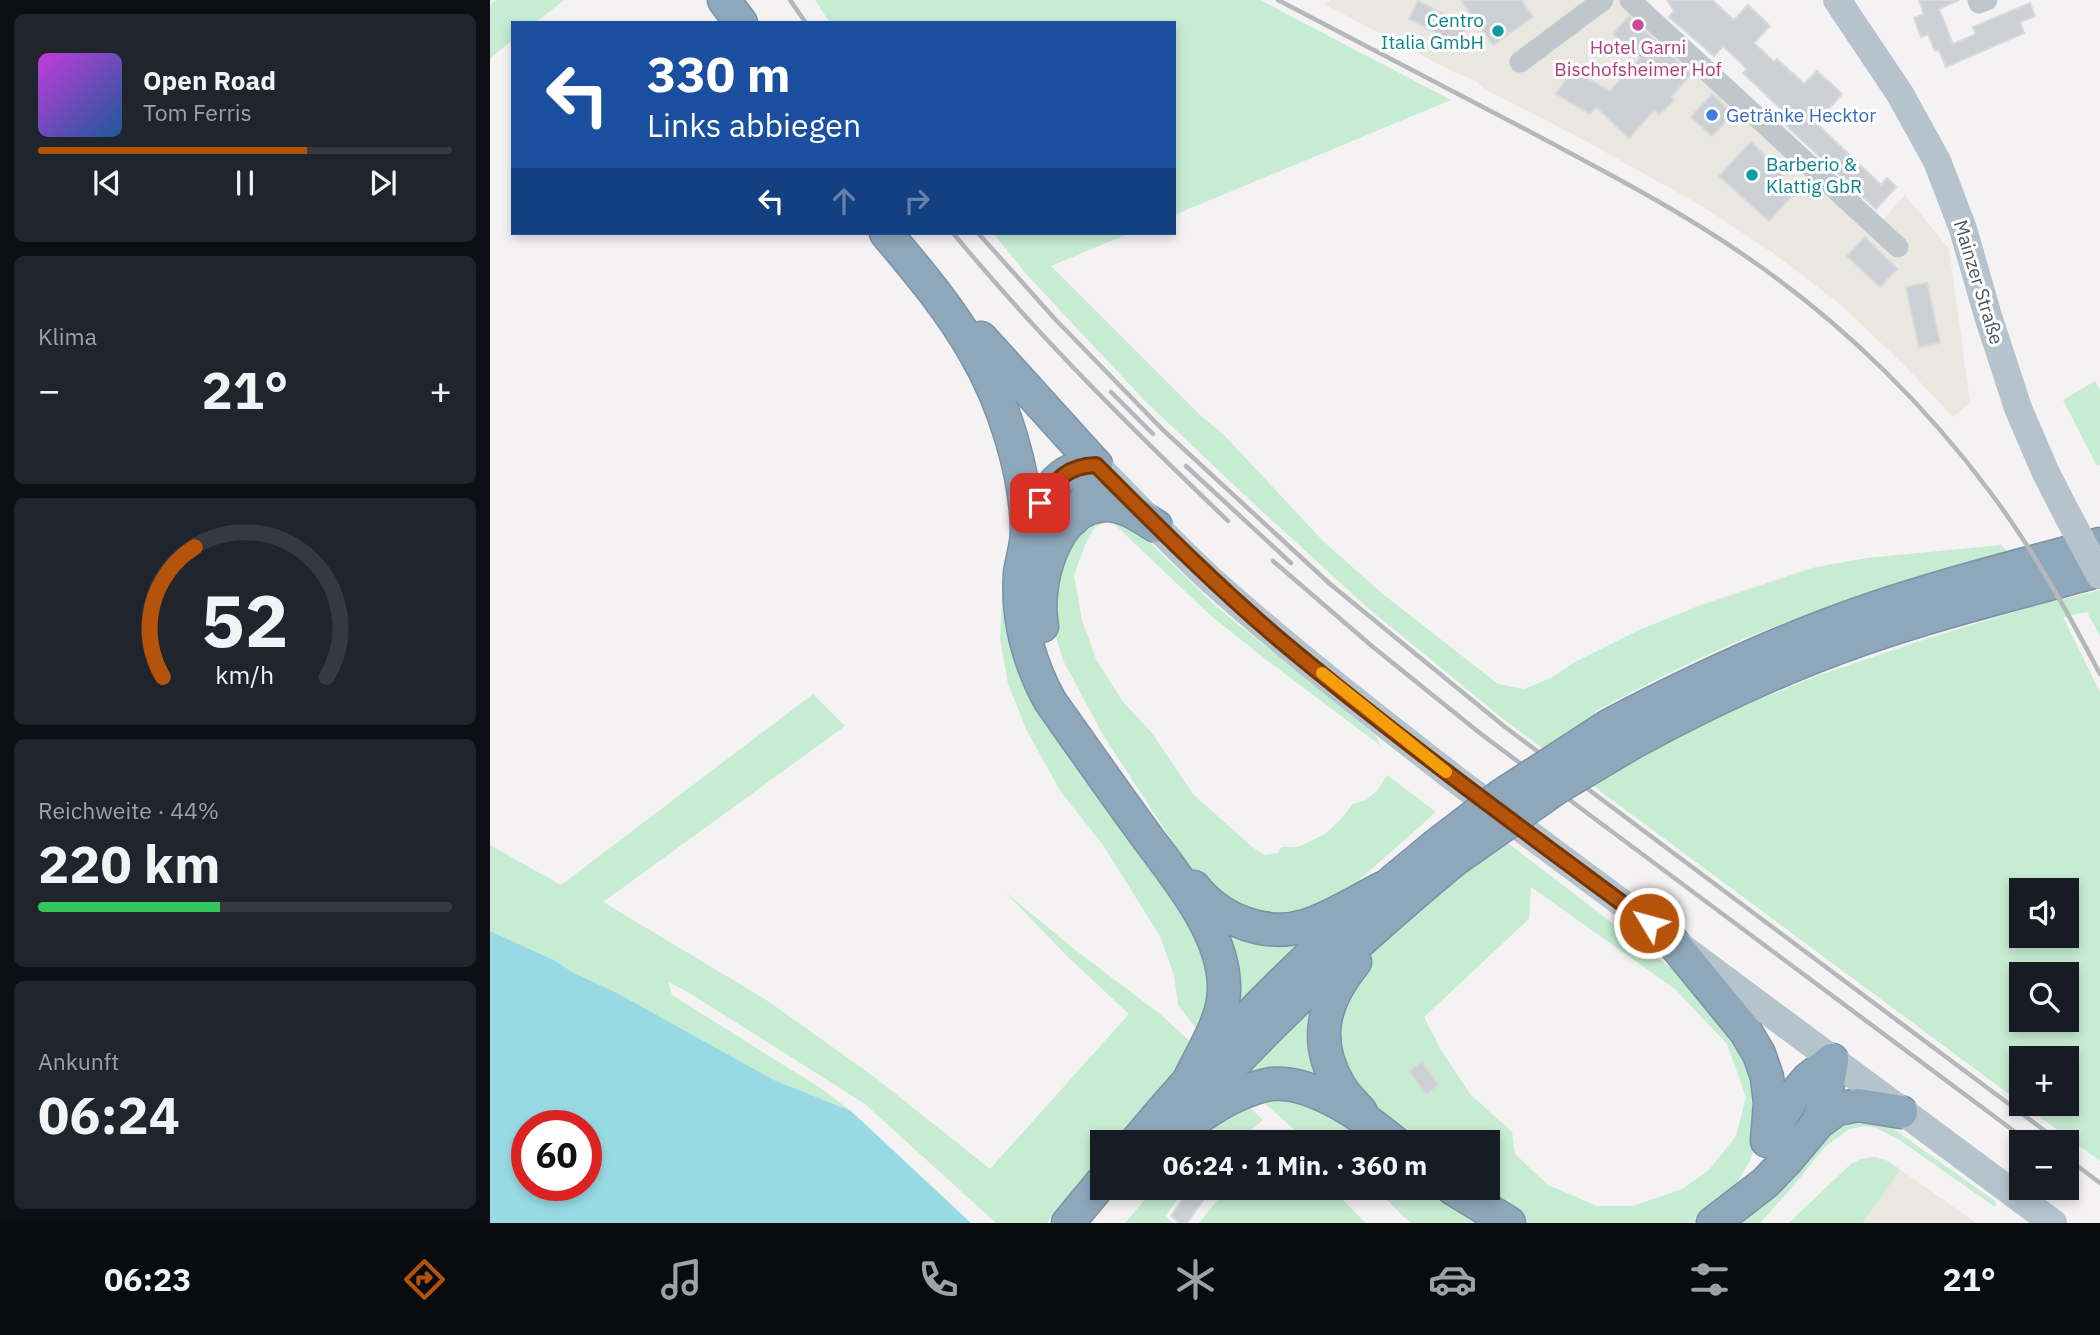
<!DOCTYPE html>
<html lang="de">
<meta charset="utf-8">
<style>
body{margin:0;font-family:"IBM Plex Sans",sans-serif;background:#20242c;color:#f1f3f6;height:100vh;display:flex;flex-direction:column;font-size:26px;white-space:nowrap}
*{box-sizing:border-box;margin:0}
p{font-size:23px;color:#9ea1a6}
.icon{flex:none;width:38px;height:38px;fill:none;stroke:currentColor;stroke-width:2;stroke-linecap:round;stroke-linejoin:round}
.map{position:relative;flex:1;overflow:hidden}
.side{display:flex;flex-direction:column;gap:14px;padding:14px;background:#0d0f14;width:490px}
.side>*{flex:none}
.guide{position:absolute;left:21px;top:21px;width:665px;height:214px;border-radius:0px;box-shadow:0 4px 10px #0003;background:#1a4fa0;color:#fff;overflow:hidden}
.tools{position:absolute;left:1519px;top:878px;display:grid;gap:14px}
.tools a{display:grid;place-items:center;width:70px;height:70px;border-radius:0px;background:#171b24;box-shadow:0 4px 10px #0003;font-size:35px}
.speed{position:absolute;left:21px;top:1110px;display:flex;gap:14px;font-size:35px;font-weight:700;text-align:center}
.speed>*{display:grid;place-content:center;width:91px;height:91px;border-radius:50%;background:#171b24;box-shadow:0 4px 10px #0003;line-height:1}
.speed .limit{border:10px solid #d22;background:#fff;color:#111}
.pin{position:absolute;display:grid;place-items:center;width:60px;height:60px;color:#fff;margin:-30px;border-radius:14px;box-shadow:0 4px 10px #0006}
.me{position:absolute;width:77px;margin:-38px;rotate:307deg;stroke-linejoin:round;filter:drop-shadow(0 0 5px #0008)}
.turn{display:flex;align-items:center;gap:24px;height:147px;padding:0 21px;font-size:32px}
.turn .icon{width:91px;height:91px;stroke-width:2.5}
.turn b{display:block;font-size:49px;line-height:60px}
.lanes{display:flex;align-items:center;height:66px;padding:0 21px;background:#0003;justify-content:center;gap:35px;direction:ltr}
.lanes .off{opacity:.35}
.big{font-size:52px;font-weight:800;line-height:1.1}
.side .card{flex:1;display:flex;flex-direction:column;justify-content:center;gap:10px;min-width:0;padding:0 24px;border-radius:10px;background:#20242c}
.side .dial{align-items:center;gap:0}
.dial svg{height:182px;overflow:visible;fill:none;stroke:#363941;stroke-width:7;stroke-linecap:round;text-anchor:middle}
.dial text{fill:#f1f3f6;stroke:none}
.song{display:flex;align-items:center;gap:21px}
.cover{width:84px;height:84px;border-radius:10px;background:linear-gradient(135deg,hsl(290 70% 55%),hsl(210 70% 35%))}
.played{height:7px;border-radius:4px;background:linear-gradient(90deg,#b45309 65%,#363941 65%)}
.keys{display:flex;justify-content:space-around;direction:ltr}
.heat{display:flex;justify-content:space-between;align-items:center;font-size:38px;direction:ltr}
.charge{height:10px;border-radius:5px;background:linear-gradient(90deg,#34c759 44%,#363941 0)}
.trip{position:absolute;left:600px;top:1130px;width:410px;height:70px;border-radius:0px;background:#171b24;box-shadow:0 4px 10px #0003;font-weight:800;line-height:70px;text-align:center}
.dock{display:flex;height:112px;justify-content:space-around;align-items:center;background:#090b0e;color:#9ea1a6}
.dock .icon{width:49px;height:49px}
.dock .selected{color:#b45309}
.dock b{font-size:32px;color:#f1f3f6}
main{display:flex;flex:1;min-height:0}
.map>svg:first-child{display:block}
.commercial{fill:#e9e7e0}
.green{fill:#c6ecd2;fill-rule:evenodd}
.water{fill:#98dae4;fill-rule:evenodd}
.building{fill:#cccfd4;stroke:#d7d9dc;stroke-width:2}
.lines{fill:none;stroke-linecap:round;stroke-linejoin:round}
.highway-casing{stroke:#7a93a7;stroke-width:35}
.minor{stroke:#bfc7cd;stroke-width:21}
.major{stroke:#b5c3cd;stroke-width:28}
.highway{stroke:#8fa7bb;stroke-width:32}
.rail{stroke:#b5b8bb;stroke-width:4.5}
.highway-bridge-casing{stroke:#7a93a7;stroke-width:35;stroke-linecap:butt}
.major-bridge{stroke:#b5c3cd;stroke-width:28}
.highway-bridge{stroke:#8fa7bb;stroke-width:32}
.route-casing{stroke:#753606;stroke-width:18}
.route{stroke:#b45309;stroke-width:12}
.slow{stroke:#f59e0b;stroke-width:12}
.hotel-dot{fill:#d1479c;stroke:#fff;stroke-width:2.5}
.culture-dot{fill:#0f9aa8;stroke:#fff;stroke-width:2.5}
.shop-dot{fill:#3f7fe0;stroke:#fff;stroke-width:2.5}
.labels{text-anchor:middle;stroke-width:6;stroke-linejoin:round;paint-order:stroke}
.culture-label{font-size:19px;fill:#0d838f;stroke:#fff;text-anchor:end}
.hotel-label{font-size:19px;fill:#b23c85;stroke:#fff}
.shop-label{font-size:19px;fill:#366cbe;stroke:#fff;text-anchor:start}
.street-label{font-size:19px;fill:#4b565e;stroke:#fff}
</style>
<main>
<section class="side">
<div class="card">
<div class="song"><i class="cover"></i><div><b>Open Road</b><p>Tom Ferris</p></div></div>
<div class="played"></div>
<div class="keys"><svg class="icon" aria-label="previous" viewBox="0 0 24 24"><path d="M18 5L8 12l10 7zM5 5v14"/></svg><svg class="icon" aria-label="pause" viewBox="0 0 24 24"><path d="M8 5v14M16 5v14"/></svg><svg class="icon" aria-label="next" viewBox="0 0 24 24"><path d="M6 5l10 7-10 7zM19 5v14"/></svg></div>
</div>
<div class="card"><p>Klima</p>
<div class="heat"><a>−</a><b class="big">21°</b><a>+</a></div>
</div>
<div class="card dial"><svg viewBox="0 0 100 80">
<path d="M14 69A42 42 0 1 1 86 69"/>
<path d="M14 69A42 42 0 0 1 28 12" stroke="#b45309"/>
<text x="50" y="56" font-size="32" font-weight="700">52</text>
<text x="50" y="72" font-size="11">km/h</text>
</svg></div>
<div class="card"><p>Reichweite · 44%</p><b class="big">220 km</b><div class="charge"></div></div>
<div class="card"><p>Ankunft</p><b class="big">06:24</b></div>
</section>
<div class="map">
<svg width="1610" height="1223" viewBox="0 0 1610 1223">
<rect width="100%" height="100%" fill="#f4f2f2"/>
<g class="commercial">
<polygon points="840,0 1129,0 1383,231 1415,195 1459,249 1480,402 1463,417 1413,364 1350,304 1283,253 1212,206 1092,139 995,89 986,81 964,72 834,4"/>
<polygon points="1385,1157 1398,1161 1486,1223 1299,1223 1361,1164 1371,1159"/>
</g>
<g class="green">
<polygon points="6,0 74,0 45,23 23,23 23,40 0,58 0,5"/>
<polygon points="325,0 770,0 961,100 684,215 684,23 340,23"/>
<path d="M 503,233 L 640,233 L 561,266 L 711,416 L 734,435 L 834,542 L 894,595 L 1008,684 L 1034,689 L 1061,678 L 1085,662 L 1149,630 L 1211,605 L 1322,568 L 1377,558 L 1511,545 L 1519,553 C 1435,578 1350,602 1268,633 C 1212,655 1157,684 1104,712 L 1157,754 L 1233,714 L 1327,676 L 1436,639 L 1544,606 L 1610,590 L 1610,636 L 1597,612 L 1573,617 L 1610,692 L 1610,1161 L 1532,1104 L 1577,1104 L 1577,1059 L 1531,1059 L 1531,1103 L 1017,722 L 878,608 L 762,502 L 656,402 L 537,275 ZM 1531,891 L 1577,891 L 1577,936 L 1531,936 ZM 1531,975 L 1577,975 L 1577,1020 L 1531,1020 Z"/>
<polygon points="1605,381 1610,390 1610,464 1607,466 1573,400"/>
<polygon points="591,519 635,519 729,609 885,735 891,746 778,661 720,615 621,521 606,526 597,540 584,575 592,620 606,659 633,702 661,732 703,794 761,846 774,855 787,853 792,847 808,847 835,834 851,819 863,804 876,800 887,791 897,775 946,812 859,889 827,910 766,919 705,876 613,735 573,660 564,630 566,566"/>
<polygon points="519,574 525,613 706,916 727,991 708,1031 688,1005 684,975 670,936 613,845 571,792 537,731 518,684 510,638 513,580"/>
<polygon points="323,694 355,726 113,902 275,999 383,1076 500,1169 639,1014 578,957 515,892 584,949 670,1014 705,1046 622,1143 612,1143 612,1154 557,1223 506,1223 375,1104 198,992 178,982 182,995 332,1089 361,1111 284,1080 127,993 84,973 64,960 0,931 0,845 71,885"/>
<path d="M 1015,841 L 1202,984 L 1262,1057 L 1267,1139 L 1260,1161 L 1245,1185 L 1231,1201 L 1209,1220 L 1202,1223 L 1035,1223 L 979,1188 L 998,1188 L 998,1143 L 920,1143 L 889,1117 L 843,1049 L 858,982 L 888,944 L 997,851 ZM 1041,887 L 1185,989 L 1237,1044 L 1256,1097 L 1246,1136 L 1219,1170 L 1192,1189 L 1143,1206 L 1107,1206 L 1058,1185 L 1025,1154 L 1022,1132 L 980,1094 L 952,1052 L 934,1017 L 1039,919 Z"/>
<polygon points="851,912 736,1027 730,935"/>
<polygon points="843,982 837,1077 742,1089"/>
<polygon points="818,1097 886,1143 819,1143 770,1099"/>
<polygon points="756,1104 773,1120 745,1143 705,1143 715,1131"/>
<polygon points="1365,1116 1398,1125 1505,1201 1506,1205 1505,1207 1408,1139 1386,1128 1375,1126 1359,1129 1335,1147 1305,1184 1270,1223 1246,1223 1325,1141"/>
<polygon points="1385,1157 1398,1161 1410,1170 1372,1223 1299,1223 1361,1164 1371,1159"/>
<polygon points="665,1188 696,1188 675,1216 683,1223 635,1223"/>
<polygon points="732,1188 841,1188 876,1223 709,1223 730,1197"/>
<polygon points="876,1188 940,1188 991,1223 922,1223 914,1217 894,1197"/>
</g>
<path class="water" d="M 0,931 L 64,960 L 84,973 L 127,993 L 284,1080 L 361,1111 L 481,1223 L 0,1223 ZM 37,1125 L 96,1125 L 96,1185 L 37,1185 Z"/>
<g class="building">
<polygon points="971,0 1031,0 1043,17 1003,45"/>
<polygon points="1177,0 1222,0 1244,20 1258,5 1280,26 1264,43 1284,62 1287,59 1314,84 1327,71 1352,94 1326,123 1391,185 1397,178 1406,187 1386,209 1285,115 1291,109 1253,73 1257,69 1233,46 1224,56 1179,17 1184,11"/>
<polygon points="1429,0 1469,0 1449,9 1463,44 1486,34 1483,27 1540,3 1545,16 1530,22 1534,33 1456,67 1449,50 1445,51 1438,34 1431,37 1424,18 1434,14"/>
<polygon points="928,1 977,26 967,44 919,19"/>
<polygon points="1139,16 1201,74 1181,97 1184,100 1169,115 1164,110 1139,138 1106,107 1100,114 1066,94 1082,70 1120,91 1150,58 1123,34"/>
<polygon points="1222,94 1243,114 1222,136 1201,117"/>
<polygon points="1261,142 1294,173 1290,178 1305,192 1279,221 1229,176"/>
<polygon points="1375,237 1407,269 1390,287 1357,256"/>
<polygon points="1437,283 1450,343 1429,347 1416,287"/>
<polygon points="932,1062 949,1085 936,1094 919,1071"/>
<polygon points="701,1188 707,1188 717,1195 697,1223 690,1223 681,1216"/>
</g>
<g class="lines">
<g class="highway-casing">
<g id="highway">
<polyline points="234,0 251,23"/>
<path d="M 396,233 C 427,270 461,310 485,353 C 514,402 536,473 537,531 C 537,545 532,559 530,573 C 527,619 538,661 560,701 C 589,742 617,782 646,822 C 679,869 735,929 734,989 C 734,1021 711,1054 698,1082"/>
<path d="M 491,338 L 606,465 C 604,487 596,502 583,519"/>
<path d="M 537,534 C 551,500 564,466 606,465"/>
<path d="M 552,626 C 544,585 564,506 616,505 C 635,505 651,517 666,526"/>
<path d="M 1120,725 C 1200,683 1282,644 1368,614 C 1448,586 1529,566 1610,544"/>
<path d="M 1142,743 C 1217,702 1294,666 1375,638 C 1452,611 1532,592 1610,570"/>
<path d="M 704,887 C 729,919 774,938 815,926 C 839,919 871,899 893,888"/>
<polyline points="1180,939 1256,1032 1269,1054 1277,1077 1280,1103 1277,1141"/>
<path d="M 865,962 C 833,1001 822,1041 850,1087 C 855,1096 864,1104 871,1112"/>
<path d="M 709,1102 C 786,1015 873,936 963,861"/>
<polyline points="1328,1123 1347,1109 1368,1105 1411,1112"/>
<polyline points="1281,1134 1305,1094 1318,1079 1342,1060"/>
<path d="M 645,1143 C 735,1035 835,935 944,847"/>
<path d="M 673,1143 C 696,1127 720,1107 745,1096 C 756,1091 769,1086 781,1084 C 823,1080 874,1117 905,1143"/>
<polyline points="962,1188 1019,1223"/>
<polyline points="578,1223 612,1182"/>
<polyline points="1223,1223 1275,1183 1297,1160 1328,1123 1336,1097 1342,1060"/>
</g>
</g>
<g class="minor">
<polyline points="1140,0 1408,247"/>
<polyline points="1488,0 1489,3 1497,0"/>
<polyline points="1030,62 1113,0"/>
</g>
<g class="major">
<polyline points="1347,0 1410,94 1447,161 1473,229 1498,316 1528,408 1555,471 1578,516"/>
<path d="M 606,465 C 644,503 681,543 720,579 C 799,650 884,716 969,782 L 1563,1223"/>
</g>
<use href="#highway" class="highway"/>
<g class="rail">
<polyline points="300,0 316,23"/>
<path d="M 788,0 C 871,43 953,86 1035,129 C 1116,172 1197,214 1271,267 C 1357,328 1437,407 1500,492 C 1543,549 1577,611 1610,674"/>
<path d="M 463,233 C 548,336 642,429 738,521"/>
<polyline points="488,233 565,319 672,429 840,584 1015,727 1571,1143"/>
<polyline points="621,392 663,434"/>
<polyline points="696,466 801,563"/>
<polyline points="783,561 883,647 991,734 1540,1143"/>
<polyline points="1577,1158 1610,1183"/>
</g>
<g class="highway-bridge-casing">
<g id="highway-bridge">
<polyline points="944,847 1012,795 1120,725"/>
<polyline points="963,861 1068,787 1142,743"/>
</g>
</g>
<polyline class="major-bridge" points="1578,516 1610,575"/>
<use href="#highway-bridge" class="highway-bridge"/>
</g>
<g class="lines">
<g class="route-casing">
<path id="route" d="M 550,503 C 567,480 576,466 606,465 C 664,523 721,581 783,634 C 904,736 1032,829 1159,923"/>
</g>
<use href="#route" class="route"/>
<polyline class="slow" points="832,673 956,772"/>
</g>
<circle class="hotel-dot" cx="1148" cy="25" r="7"/>
<g class="culture-dot">
<circle cx="1008" cy="31" r="7"/>
<circle cx="1262" cy="175" r="7"/>
</g>
<circle class="shop-dot" cx="1222" cy="115" r="7"/>
<g class="labels">
<g class="culture-label">
<text x="994" y="27">Centro<tspan x="994" dy="22">Italia GmbH</tspan></text>
<text x="1276" y="171" text-anchor="start">Barberio &amp;<tspan x="1276" dy="22">Klattig GbR</tspan></text>
</g>
<g class="hotel-label">
<text x="1148" y="54">Hotel Garni<tspan x="1148" dy="22">Bischofsheimer Hof</tspan></text>
</g>
<g class="shop-label">
<text x="1236" y="122">Getränke Hecktor</text>
</g>
<g class="street-label">
<text transform="translate(1489 282) rotate(73)" y="7">Mainzer Straße</text>
</g>
</g>
</svg>
<div class="tools">
<a><svg class="icon" aria-label="sound" viewBox="0 0 24 24"><path d="M4 9h4l5-4v14l-5-4H4zM17 9q2 3 0 6"/></svg></a>
<a><svg class="icon" aria-label="search" viewBox="0 0 24 24"><circle cx="10" cy="10" r="6"/><path d="M15 15l6 6"/></svg></a>
<a>+</a>
<a>−</a>
</div>
<div class="speed"><div class="limit">60</div></div>
<div class="pin" style="left:550px;top:503px;background:#d93025"><svg class="icon" aria-label="arrive" viewBox="0 0 24 24"><path d="M6 21V4h12l-3 4 3 4H6"/></svg></div>
<svg class="me" style="left:1159px;top:923px" viewBox="-20 -20 40 40"><circle r="17" fill="#b45309" stroke="#fff" stroke-width="3"/><path d="M0-11L8 9 0 5-8 9z" fill="#fff"/></svg>
<div class="trip">06:24 · 1 Min. · 360 m</div>
<div class="guide">
<div class="turn"><svg class="icon" aria-label="left" viewBox="0 0 24 24"><path d="M17 20v-9H6M10 6l-5 5 5 5"/></svg><div><b>330 m</b>Links abbiegen</div></div>
<div class="lanes"><svg class="icon" aria-label="left" viewBox="0 0 24 24"><path d="M17 20v-9H6M10 6l-5 5 5 5"/></svg><svg class="icon off" aria-label="ahead" viewBox="0 0 24 24"><path d="M12 20V5M6 11l6-6 6 6"/></svg><svg class="icon off" aria-label="right" viewBox="0 0 24 24"><path d="M7 20v-9h11M14 6l5 5-5 5"/></svg></div>
</div>
</div>
</main>
<nav class="dock">
<b>06:23</b>
<svg class="icon selected" aria-label="directions" viewBox="0 0 24 24"><path d="M12 3l9 9-9 9-9-9zM9 14v-3h6M13 9l2 2-2 2"/></svg>
<svg class="icon" aria-label="music" viewBox="0 0 24 24"><path d="M9 18V5l10-2v13"/><circle cx="6" cy="18" r="3"/><circle cx="16" cy="16" r="3"/></svg>
<svg class="icon" aria-label="phone" viewBox="0 0 24 24"><path d="M5 4h4l2 5-3 2q2 4 5 5l2-3 5 2v4C11 20 4 13 5 4z"/></svg>
<svg class="icon" aria-label="climate" viewBox="0 0 24 24"><path d="M12 3v18M4 7l16 10M4 17L20 7"/></svg>
<svg class="icon" aria-label="car" viewBox="0 0 24 24"><path d="M5 17H2v-5l4-1 3-4h7l3 4 3 1v5h-3M9 17h6M6 11h13"/><circle cx="7" cy="17" r="2"/><circle cx="17" cy="17" r="2"/></svg>
<svg class="icon" aria-label="filters" viewBox="0 0 24 24"><path d="M4 7h16M4 17h16"/><circle cx="9" cy="7" r="2"/><circle cx="15" cy="17" r="2"/></svg>
<b>21°</b>
</nav>
